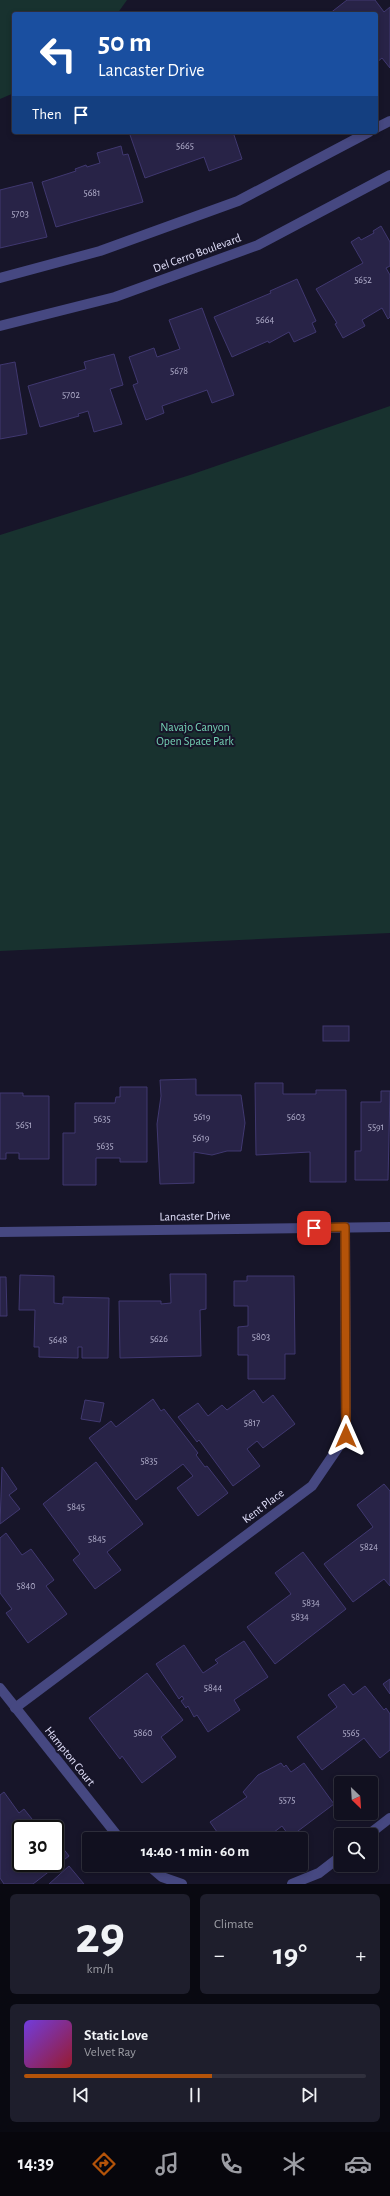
<!DOCTYPE html>
<meta charset="utf-8">
<style>
body{margin:0;font-family:"Alegreya Sans",sans-serif;background:#1e1e2c;color:#f1f3f6;height:100vh;display:flex;flex-direction:column;font-size:15px;white-space:nowrap}
*{box-sizing:border-box;margin:0}
p{font-size:13px;color:#9c9da4}
.icon{flex:none;width:22px;height:22px;fill:none;stroke:currentColor;stroke-width:2;stroke-linecap:round;stroke-linejoin:round}
.map{position:relative;height:1884px;overflow:hidden}
.drawer{display:flex;flex-direction:column;gap:10px;padding:10px;background:#090911;flex:1}
.drawer>*{flex:none}
.top-card{position:absolute;left:12px;top:12px;width:366px;height:122px;border-radius:4px;box-shadow:0 2px 6px #0003,0 0 0 1px #30303d;background:#1a4fa0;color:#fff;overflow:hidden}
.needle{width:26px;rotate:155deg}
.tools{position:absolute;left:334px;top:1776px;display:grid;gap:8px}
.tools a{display:grid;place-items:center;width:44px;height:44px;border-radius:4px;background:#11101f;box-shadow:0 2px 6px #0003,0 0 0 1px #30303d;font-size:20px}
.speed{position:absolute;left:12px;top:1820px;display:flex;gap:8px;font-size:20px;font-weight:700;text-align:center}
.speed>*{display:grid;place-content:center;width:52px;height:52px;border-radius:50%;background:#11101f;box-shadow:0 2px 6px #0003,0 0 0 1px #30303d;line-height:1}
.speed .limit{border:2px solid #111;border-radius:6px;background:#fff;color:#111}
.pin{position:absolute;display:grid;place-items:center;width:34px;height:34px;color:#fff;margin:-17px;border-radius:8px;box-shadow:0 2px 6px #0006}
.me{position:absolute;width:44px;margin:-22px;rotate:0deg;stroke-linejoin:round;filter:drop-shadow(0 0 3px #0008)}
.turn{display:flex;align-items:center;gap:14px;height:84px;padding:0 20px;font-size:18px}
.turn .icon{width:52px;height:52px;stroke-width:2.5}
.turn b{display:block;font-size:28px;line-height:34px}
.then{display:flex;align-items:center;height:38px;padding:0 20px;background:#0003;gap:8px;font-size:15px}
.big{font-size:30px;font-weight:700;line-height:1.1}
.drawer .widget{flex:1;display:flex;flex-direction:column;justify-content:center;gap:6px;min-width:0;padding:0 14px;border-radius:6px;background:#1e1e2c}
.drawer .dial{align-items:center;gap:0}
.dial b{font-size:52px;line-height:1}
.song{display:flex;align-items:center;gap:12px}
.cover{width:48px;height:48px;border-radius:6px;background:linear-gradient(135deg,hsl(260 70% 55%),hsl(350 70% 35%))}
.played{height:4px;border-radius:2px;background:linear-gradient(90deg,#b45309 55%,#30303d 55%)}
.keys{display:flex;justify-content:space-around;direction:ltr}
.heat{display:flex;justify-content:space-between;align-items:center;font-size:22px;direction:ltr}
.drawer .tiles{flex:1;display:grid;gap:10px;grid-template-columns:1fr 1fr}
.widget:last-child{grid-column:span 2}
.trip{position:absolute;left:82px;top:1832px;width:226px;height:40px;border-radius:4px;background:#11101f;box-shadow:0 2px 6px #0003,0 0 0 1px #30303d;font-weight:700;line-height:40px;text-align:center}
.dock{display:flex;height:64px;justify-content:space-around;align-items:center;background:#07060c;color:#9c9da4}
.dock .icon{width:28px;height:28px}
.dock .active{color:#b45309}
.dock b{font-size:18px;color:#f1f3f6}
.map>svg:first-child{display:block}
.green{fill:#18322f}
.building{fill:#282347;stroke:#403870}
.lines{fill:none;stroke-linecap:round;stroke-linejoin:round}
.minor{stroke:#464881;stroke-width:10}
.route-casing{stroke:#753606;stroke-width:10}
.route{stroke:#b45309;stroke-width:7}
.labels{text-anchor:middle;stroke-width:4;stroke-linejoin:round;paint-order:stroke}
.number-label{font-size:10px;fill:#b4b1ce}
.street-label{font-size:12px;fill:#e2e0fb;stroke:#171529}
.park-label{font-size:12px;fill:#75d2b5;stroke:#171529}
</style>
<div class="map">
<svg width="390" height="1884" viewBox="0 0 390 1884">
<rect width="100%" height="100%" fill="#171529"/>
<g class="green">
<polygon points="0,0 127,0 117,14 14,14 14,93 0,99"/>
<polygon points="390,406 390,933 0,951 0,535 190,475"/>
</g>
<g class="building">
<polygon points="347,0 375,0 384,12 390,7 390,68 382,58 376,63 376,14 329,14"/>
<polygon points="129,132 233,132 242,159 209,171 204,157 145,178"/>
<polygon points="121,146 123,155 128,154 143,202 56,227 42,182 76,171 75,169 86,165 87,167 100,163 97,153"/>
<polygon points="32,182 47,237 0,248 0,190"/>
<polygon points="381,226 390,242 390,266 386,268 390,275 390,317 388,319 382,308 362,320 365,326 343,338 335,324 337,323 316,289 363,263 351,242 359,237 361,240 374,233 373,231"/>
<polygon points="297,279 316,321 312,323 316,332 294,342 289,332 269,343 268,341 232,357 214,317 271,293 270,291"/>
<polygon points="202,308 234,395 212,403 207,390 162,406 164,413 146,420 133,385 138,383 129,357 154,348 157,357 180,349 169,320"/>
<polygon points="114,354 123,385 110,389 122,424 94,432 88,411 78,414 79,416 40,427 28,386 86,369 84,362"/>
<polygon points="15,362 27,434 0,439 0,365"/>
<rect x="323" y="1026" width="26" height="15"/>
<polygon points="196,1079 196,1095 241,1095 245,1123 241,1151 227,1151 212,1155 194,1152 194,1183 160,1184 157,1124 161,1096 160,1080"/>
<polygon points="255,1083 283,1083 283,1094 316,1094 316,1090 346,1090 346,1182 310,1182 310,1152 256,1155"/>
<polygon points="120,1087 147,1087 147,1162 120,1162 120,1158 96,1158 96,1185 63,1185 63,1133 75,1133 75,1103 115,1103 116,1097 120,1097"/>
<polygon points="381,1091 390,1091 388,1180 355,1180 355,1151 361,1151 361,1102 381,1102"/>
<polygon points="0,1093 23,1093 23,1096 49,1096 49,1159 19,1159 19,1153 6,1153 6,1159 0,1159"/>
<polygon points="170,1274 206,1274 206,1309 200,1310 201,1356 120,1358 119,1301 161,1301 161,1304 171,1303"/>
<polygon points="20,1275 54,1276 54,1303 63,1304 63,1297 109,1298 108,1358 82,1358 82,1347 78,1347 78,1358 39,1357 39,1347 34,1347 35,1310 19,1310"/>
<polygon points="247,1276 294,1276 295,1354 285,1354 285,1379 248,1379 248,1355 238,1355 238,1327 248,1326 248,1306 234,1306 234,1281 247,1281"/>
<polygon points="0,1277 6,1277 7,1316 0,1316"/>
<polygon points="254,1390 263,1403 273,1395 295,1424 263,1448 257,1441 247,1449 260,1466 233,1486 199,1440 197,1442 178,1417 198,1403 208,1416 222,1405 227,1410"/>
<polygon points="153,1399 161,1411 164,1409 198,1453 196,1455 205,1467 207,1466 228,1493 198,1516 177,1488 193,1476 183,1464 136,1500 89,1438 111,1421 116,1427"/>
<polygon points="85,1400 104,1403 100,1422 81,1419"/>
<polygon points="96,1462 143,1524 107,1552 121,1570 95,1589 73,1560 80,1554 43,1504"/>
<polygon points="2,1467 17,1489 9,1495 20,1509 0,1524"/>
<polygon points="384,1484 390,1491 390,1586 384,1579 353,1602 324,1564 373,1527 357,1505"/>
<polygon points="6,1533 22,1555 31,1549 54,1580 46,1586 67,1614 28,1643 6,1613 12,1609 0,1593 0,1538"/>
<polygon points="303,1552 346,1609 275,1664 247,1627 291,1594 275,1573"/>
<polygon points="244,1641 268,1677 234,1700 240,1710 208,1732 197,1715 194,1717 188,1706 186,1708 181,1701 184,1699 182,1696 179,1699 156,1664 184,1645 203,1673 218,1663 215,1660"/>
<polygon points="147,1673 183,1720 161,1737 176,1757 142,1783 122,1756 120,1759 89,1718"/>
<polygon points="390,1679 390,1694 383,1684"/>
<polygon points="344,1684 353,1695 365,1686 384,1710 386,1708 390,1714 390,1750 380,1758 364,1738 322,1770 297,1737 337,1707 328,1695"/>
<polygon points="281,1763 284,1767 286,1765 291,1772 304,1763 334,1804 290,1837 282,1826 265,1839 260,1839 255,1833 247,1839 222,1839 210,1822 247,1797 243,1792 258,1775"/>
<polygon points="4,1792 19,1813 24,1809 36,1824 40,1821 48,1829 21,1829 21,1863 55,1863 55,1838 69,1856 33,1884 4,1884 0,1878 0,1795"/>
<polygon points="69,1866 84,1884 49,1884"/>
</g>
<g class="lines">
<g class="minor">
<polyline points="376,128 390,121"/>
<polyline points="0,278 100,251 238,201 369,132"/>
<polyline points="0,326 115,297 258,245 390,175"/>
<polyline points="0,1232 390,1227"/>
<polyline points="0,1688 120,1839"/>
<polyline points="15,1708 312,1486 346,1436 345,1227"/>
<polyline points="368,1835 390,1818"/>
<polyline points="148,1865 162,1877 182,1884"/>
<polyline points="292,1884 319,1873 341,1856"/>
</g>
</g>
<g class="lines">
<g class="route-casing">
<polyline id="route" points="314,1228 345,1227 346,1436"/>
</g>
<use href="#route" class="route"/>
</g>
<g class="labels">
<g class="number-label">
<text x="185" y="149">5665</text>
<text x="92" y="196">5681</text>
<text x="20" y="217">5703</text>
<text x="363" y="283">5652</text>
<text x="265" y="323">5664</text>
<text x="179" y="374">5678</text>
<text x="71" y="398">5702</text>
<text x="202" y="1120">5619</text>
<text x="296" y="1120">5603</text>
<text x="102" y="1122">5635</text>
<text x="24" y="1128">5651</text>
<text x="376" y="1130">5591</text>
<text x="201" y="1141">5619</text>
<text x="105" y="1149">5635</text>
<text x="261" y="1340">5803</text>
<text x="159" y="1342">5626</text>
<text x="58" y="1343">5648</text>
<text x="252" y="1426">5817</text>
<text x="149" y="1464">5835</text>
<text x="76" y="1510">5845</text>
<text x="97" y="1542">5845</text>
<text x="369" y="1550">5824</text>
<text x="26" y="1589">5840</text>
<text x="311" y="1606">5834</text>
<text x="300" y="1620">5834</text>
<text x="213" y="1691">5844</text>
<text x="143" y="1736">5860</text>
<text x="351" y="1736">5565</text>
<text x="287" y="1803">5575</text>
</g>
<g class="street-label">
<text transform="translate(197 253) rotate(-20)" y="4">Del Cerro Boulevard</text>
<text transform="translate(195 1216) rotate(-1)" y="4">Lancaster Drive</text>
<text transform="translate(263 1506) rotate(-37)" y="4">Kent Place</text>
<text transform="translate(70 1756) rotate(51)" y="4">Hampton Court</text>
</g>
<g class="park-label">
<text x="195" y="731">Navajo Canyon<tspan x="195" dy="14">Open Space Park</tspan></text>
</g>
</g>
</svg>
<div class="tools">
<a><svg class="needle" viewBox="-14 -14 28 28"><path d="M0-13l5 13h-10z" fill="#e53935"/><path d="M0 13l5-13h-10z" fill="#9c9da4"/></svg></a>
<a><svg class="icon" aria-label="search" viewBox="0 0 24 24"><circle cx="10" cy="10" r="6"/><path d="M15 15l6 6"/></svg></a>
</div>
<div class="speed"><div class="limit">30</div></div>
<div class="pin" style="left:314px;top:1228px;background:#d93025"><svg class="icon" aria-label="arrive" viewBox="0 0 24 24"><path d="M6 21V4h12l-3 4 3 4H6"/></svg></div>
<svg class="me" style="left:346px;top:1436px" viewBox="-20 -20 40 40"><path d="M0-17L14 15 0 8-14 15z" fill="#b45309" stroke="#fff" stroke-width="4"/></svg>
<div class="trip">14:40 · 1 min · 60 m</div>
<div class="top-card">
<div class="turn"><svg class="icon" aria-label="left" viewBox="0 0 24 24"><path d="M17 20v-9H6M10 6l-5 5 5 5"/></svg><div><b>50 m</b>Lancaster Drive</div></div>
<div class="then">Then<svg class="icon" aria-label="arrive" viewBox="0 0 24 24"><path d="M6 21V4h12l-3 4 3 4H6"/></svg></div>
</div>
</div>
<section class="drawer">
<div class="tiles">
<div class="widget dial"><b>29</b><p>km/h</p></div>
<div class="widget"><p>Climate</p>
<div class="heat"><a>−</a><b class="big">19°</b><a>+</a></div>
</div>
<div class="widget">
<div class="song"><i class="cover"></i><div><b>Static Love</b><p>Velvet Ray</p></div></div>
<div class="played"></div>
<div class="keys"><svg class="icon" aria-label="previous" viewBox="0 0 24 24"><path d="M18 5L8 12l10 7zM5 5v14"/></svg><svg class="icon" aria-label="pause" viewBox="0 0 24 24"><path d="M8 5v14M16 5v14"/></svg><svg class="icon" aria-label="next" viewBox="0 0 24 24"><path d="M6 5l10 7-10 7zM19 5v14"/></svg></div>
</div>
</div>
</section>
<nav class="dock">
<b>14:39</b>
<svg class="icon active" aria-label="directions" viewBox="0 0 24 24"><path d="M12 3l9 9-9 9-9-9zM9 14v-3h6M13 9l2 2-2 2"/></svg>
<svg class="icon" aria-label="music" viewBox="0 0 24 24"><path d="M9 18V5l10-2v13"/><circle cx="6" cy="18" r="3"/><circle cx="16" cy="16" r="3"/></svg>
<svg class="icon" aria-label="phone" viewBox="0 0 24 24"><path d="M5 4h4l2 5-3 2q2 4 5 5l2-3 5 2v4C11 20 4 13 5 4z"/></svg>
<svg class="icon" aria-label="climate" viewBox="0 0 24 24"><path d="M12 3v18M4 7l16 10M4 17L20 7"/></svg>
<svg class="icon" aria-label="car" viewBox="0 0 24 24"><path d="M5 17H2v-5l4-1 3-4h7l3 4 3 1v5h-3M9 17h6M6 11h13"/><circle cx="7" cy="17" r="2"/><circle cx="17" cy="17" r="2"/></svg>
</nav>
